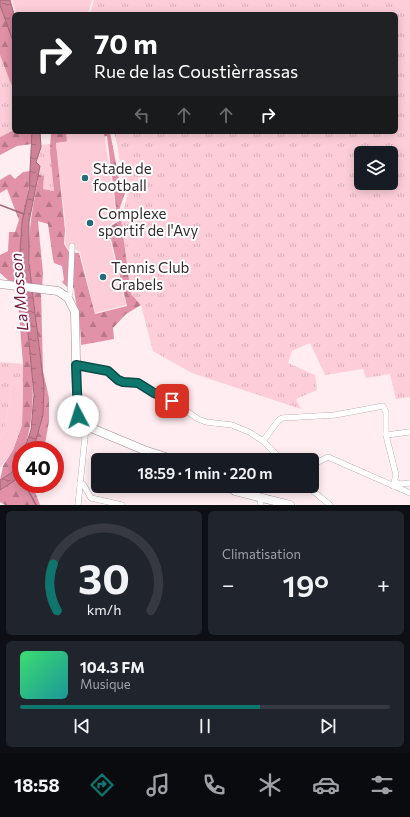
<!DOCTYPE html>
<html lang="fr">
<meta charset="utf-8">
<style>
body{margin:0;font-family:Commissioner,sans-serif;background:#20242c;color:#f1f3f6;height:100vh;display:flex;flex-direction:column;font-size:15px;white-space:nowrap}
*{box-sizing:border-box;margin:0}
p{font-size:13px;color:#9ea1a6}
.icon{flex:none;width:22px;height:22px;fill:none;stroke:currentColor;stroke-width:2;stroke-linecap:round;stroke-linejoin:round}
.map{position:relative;height:505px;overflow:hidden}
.sheet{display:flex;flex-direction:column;gap:6px;padding:6px;background:#0d0f14;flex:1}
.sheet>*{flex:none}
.banner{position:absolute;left:12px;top:12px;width:386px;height:122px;border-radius:6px;box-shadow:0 2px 10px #0003;background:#202124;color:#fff;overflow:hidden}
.fabs{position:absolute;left:354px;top:146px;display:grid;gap:8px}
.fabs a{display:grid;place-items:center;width:44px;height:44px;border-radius:6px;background:#171b24;box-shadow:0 2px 10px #0003;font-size:20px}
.speed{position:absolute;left:12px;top:441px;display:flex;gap:8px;font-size:20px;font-weight:700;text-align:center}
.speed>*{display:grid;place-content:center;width:52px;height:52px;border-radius:50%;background:#171b24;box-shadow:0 2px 10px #0003;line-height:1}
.speed .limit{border:6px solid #d22;background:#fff;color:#111}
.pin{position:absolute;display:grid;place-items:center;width:34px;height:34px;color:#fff;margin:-17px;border-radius:8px;box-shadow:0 2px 6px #0006}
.me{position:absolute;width:44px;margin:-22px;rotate:355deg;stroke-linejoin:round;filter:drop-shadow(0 0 3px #0008)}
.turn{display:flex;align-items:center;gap:14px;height:84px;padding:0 16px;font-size:18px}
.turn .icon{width:52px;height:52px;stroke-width:2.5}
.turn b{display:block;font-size:28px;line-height:34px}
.lanes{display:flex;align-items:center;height:38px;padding:0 16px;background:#0003;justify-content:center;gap:20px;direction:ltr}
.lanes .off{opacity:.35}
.big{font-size:30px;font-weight:600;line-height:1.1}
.sheet .tile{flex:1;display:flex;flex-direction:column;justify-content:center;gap:6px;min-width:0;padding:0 14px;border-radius:6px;background:#20242c}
.sheet .dial{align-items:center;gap:0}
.dial svg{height:104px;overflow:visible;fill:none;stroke:#363941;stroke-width:7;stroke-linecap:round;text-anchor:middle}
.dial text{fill:#f1f3f6;stroke:none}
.song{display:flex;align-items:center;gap:12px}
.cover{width:48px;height:48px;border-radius:6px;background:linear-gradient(135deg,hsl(140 70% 55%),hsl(180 70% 35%))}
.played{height:4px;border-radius:2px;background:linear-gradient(90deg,#0f766e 65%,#363941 65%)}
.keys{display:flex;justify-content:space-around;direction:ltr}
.heat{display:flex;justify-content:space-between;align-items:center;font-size:22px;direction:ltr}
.sheet .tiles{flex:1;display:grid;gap:6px;grid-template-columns:1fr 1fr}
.tile:last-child{grid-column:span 2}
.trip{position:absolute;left:91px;top:453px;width:228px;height:40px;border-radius:6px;background:#171b24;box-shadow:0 2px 10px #0003;font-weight:600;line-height:40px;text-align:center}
.dock{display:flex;height:64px;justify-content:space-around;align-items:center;background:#090b0e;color:#9ea1a6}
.dock .icon{width:28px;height:28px}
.dock .current{color:#0f766e}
.dock b{font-size:18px;color:#f1f3f6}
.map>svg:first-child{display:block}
.grass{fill:url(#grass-tufts);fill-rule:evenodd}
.forest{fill:url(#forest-firs)}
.green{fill:#fdced9}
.water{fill:url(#water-ripples);stroke:#a06777}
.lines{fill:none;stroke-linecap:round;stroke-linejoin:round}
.stream{stroke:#a06777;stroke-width:1.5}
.street-casing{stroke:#9e8d91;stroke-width:6}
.secondary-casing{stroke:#9e8d91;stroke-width:9}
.street{stroke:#fff;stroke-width:5.5}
.secondary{stroke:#fff;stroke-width:8}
.route-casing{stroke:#0a4d48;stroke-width:10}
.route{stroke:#0f766e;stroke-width:7}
.poi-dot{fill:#256c79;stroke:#fff;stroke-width:1.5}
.labels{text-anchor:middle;stroke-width:4;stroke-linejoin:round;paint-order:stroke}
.poi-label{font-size:15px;fill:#322b2d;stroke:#fff;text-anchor:start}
.water-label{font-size:16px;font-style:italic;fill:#75183c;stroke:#fff}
</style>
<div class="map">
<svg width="410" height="505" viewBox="0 0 410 505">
<defs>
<pattern id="grass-tufts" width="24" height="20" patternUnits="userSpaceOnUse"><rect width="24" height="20" fill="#fdced9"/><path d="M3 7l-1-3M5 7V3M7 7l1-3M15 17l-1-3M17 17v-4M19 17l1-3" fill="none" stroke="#d9b1bb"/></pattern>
<pattern id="forest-firs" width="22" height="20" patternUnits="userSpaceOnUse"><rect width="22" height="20" fill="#e292a8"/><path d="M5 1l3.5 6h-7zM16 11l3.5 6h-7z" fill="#b87789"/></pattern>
<pattern id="water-ripples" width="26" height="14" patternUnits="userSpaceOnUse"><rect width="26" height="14" fill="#cf8197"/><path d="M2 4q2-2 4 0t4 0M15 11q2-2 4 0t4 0" fill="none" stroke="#a96a7c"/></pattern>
</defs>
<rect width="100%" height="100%" fill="#ffedf1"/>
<g class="grass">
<path d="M 94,0 L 410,0 L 410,397 L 396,399 L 390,374 L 366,378 L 363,369 L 325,375 L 310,343 L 292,351 L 288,363 L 315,375 L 317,390 L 296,399 L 301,409 L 192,373 L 153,351 L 141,305 L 131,294 L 121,220 L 129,189 L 122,179 L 117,143 L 114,132 L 396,132 L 396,14 L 90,14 ZM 361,153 L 391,153 L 391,183 L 361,183 Z"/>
<polygon points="0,55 11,84 14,87 14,130 0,137"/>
<polygon points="50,144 54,191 43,189 44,176 37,174 40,166 36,162 41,145"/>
<polygon points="0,362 23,364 23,382 13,381 3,435 0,437"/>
</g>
<g class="forest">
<polygon points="0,5 14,44 14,87 11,84 0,55"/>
<polygon points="14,130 14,132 32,132 32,144 17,146 0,155 0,137"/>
<path d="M 51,132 L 110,132 L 119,179 L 126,190 L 117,216 L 107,136 L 56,143 L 65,230 L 64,244 L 69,252 L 79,253 L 95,314 L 127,306 L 111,239 L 105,237 L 111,226 L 121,220 L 131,294 L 141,305 L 126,314 L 113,328 L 114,339 L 81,345 C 81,323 76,308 74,288 L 69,289 L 62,282 L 64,280 L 62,266 L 54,263 L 53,259 L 48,224 L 38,221 L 43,274 L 42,287 L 32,286 C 26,246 30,220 38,180 L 37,174 L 44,176 L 43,189 L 54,191 L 50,151 Z"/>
<path d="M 30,171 C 28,210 15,245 22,285 L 8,280 L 0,273 L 0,255 L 8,251 L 9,232 L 15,232 L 19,220 L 7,189 L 0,193 L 0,180 L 10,174 L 15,179 L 23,172 Z"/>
<path d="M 17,289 L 23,289 L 25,300 C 29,351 41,400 24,450 L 21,450 C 21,466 13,472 0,480 L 3,466 L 13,450 L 22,425 L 23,364 Z"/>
<polygon points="33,292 41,293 43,371 49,398 49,421 44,450 33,450 43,415 44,387"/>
<polygon points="21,472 21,484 32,484 40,505 5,505 0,502 0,490 14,481"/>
</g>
<g class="green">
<polygon points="12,0 92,0 88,14 16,14"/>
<polygon points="66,132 104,132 117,220 110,225 103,237 110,240 126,305 95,313 80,252 74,249 68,249 65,244 66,229 56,143 67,142"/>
<polygon points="13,381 23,382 22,425 13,450 0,468 0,437 3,435"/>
</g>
<g class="water">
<polygon points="0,0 10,0 14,14 14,44 0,5"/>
<polygon points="32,132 40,132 41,147 36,162 40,166 29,222 29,263 44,386 43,415 33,450 24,450 31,430 34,395 25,300 19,269 22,222 29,190"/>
<polygon points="21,460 21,472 14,481 0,490 0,480 11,473"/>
</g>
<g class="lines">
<g class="stream">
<polyline points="0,205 24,214"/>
<polyline points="25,484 36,505"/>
</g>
<g class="street-casing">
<g id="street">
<polyline points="68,298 70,293 72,246"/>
<polyline points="76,365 108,371 123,382 138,383 154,393 172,401 198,419 206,422 232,425 249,432 263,441 282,460"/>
<polyline points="386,435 410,432"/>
<polyline points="263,441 278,421 282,418 335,415 383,406 386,412 386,435 396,475 393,486"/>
<polyline points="312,465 328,457 410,493"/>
<polyline points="395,482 401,484 410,483"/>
<polyline points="80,483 83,484 91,498 122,505"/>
<polyline points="307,486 330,505"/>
<polyline points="260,498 261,505"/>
<polyline points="78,505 86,427"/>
</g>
</g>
<g class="secondary-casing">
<g id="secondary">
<polyline points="0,284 58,291 68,298 75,312 77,408 78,416 84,425 144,450 175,460"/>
<polyline points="226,486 235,491 290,505"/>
</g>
</g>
<use href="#street" class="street"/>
<use href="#secondary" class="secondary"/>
</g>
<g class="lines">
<g class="route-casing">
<polyline id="route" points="78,416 76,365 108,371 118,380 123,382 138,383 154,393 172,401"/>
</g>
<use href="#route" class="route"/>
</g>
<g class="poi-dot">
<circle cx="85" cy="178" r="4"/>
<circle cx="90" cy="223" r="4"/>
<circle cx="103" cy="277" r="4"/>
</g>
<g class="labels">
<g class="poi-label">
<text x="93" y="174">Stade de<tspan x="93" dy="17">football</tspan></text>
<text x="98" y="219">Complexe<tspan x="98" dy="17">sportif de l'Avy</tspan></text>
<text x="111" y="273">Tennis Club<tspan x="111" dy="17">Grabels</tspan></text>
</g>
<g class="water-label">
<text transform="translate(19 292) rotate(-95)" y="6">La Mosson</text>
</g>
</g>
</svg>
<div class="fabs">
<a><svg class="icon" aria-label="layers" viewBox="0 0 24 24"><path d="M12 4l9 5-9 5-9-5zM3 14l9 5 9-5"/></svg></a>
</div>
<div class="speed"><div class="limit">40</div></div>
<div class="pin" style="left:172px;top:401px;background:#d93025"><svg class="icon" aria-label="arrive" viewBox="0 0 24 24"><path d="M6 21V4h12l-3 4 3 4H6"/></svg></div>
<svg class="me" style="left:78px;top:416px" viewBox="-20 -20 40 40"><circle r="19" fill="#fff"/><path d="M0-13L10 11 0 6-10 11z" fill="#0f766e"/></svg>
<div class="trip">18:59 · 1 min · 220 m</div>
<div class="banner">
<div class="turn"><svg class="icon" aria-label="right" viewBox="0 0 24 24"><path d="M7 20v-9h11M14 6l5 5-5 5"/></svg><div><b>70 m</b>Rue de las Coustièrrassas</div></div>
<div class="lanes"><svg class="icon off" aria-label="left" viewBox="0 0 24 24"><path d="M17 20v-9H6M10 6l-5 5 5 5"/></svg><svg class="icon off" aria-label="ahead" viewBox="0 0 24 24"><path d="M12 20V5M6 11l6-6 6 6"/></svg><svg class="icon off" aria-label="ahead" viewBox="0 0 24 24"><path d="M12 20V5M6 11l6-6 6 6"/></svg><svg class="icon" aria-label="right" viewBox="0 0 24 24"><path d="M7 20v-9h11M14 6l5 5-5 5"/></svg></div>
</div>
</div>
<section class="sheet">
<div class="tiles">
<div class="tile dial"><svg viewBox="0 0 100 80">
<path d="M14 69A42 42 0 1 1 86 69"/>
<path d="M14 69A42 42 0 0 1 11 33" stroke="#0f766e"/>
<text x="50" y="56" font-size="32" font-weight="700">30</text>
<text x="50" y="72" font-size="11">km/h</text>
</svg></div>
<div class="tile"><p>Climatisation</p>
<div class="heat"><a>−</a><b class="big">19°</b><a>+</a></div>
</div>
<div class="tile">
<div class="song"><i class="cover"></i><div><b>104.3 FM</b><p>Musique</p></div></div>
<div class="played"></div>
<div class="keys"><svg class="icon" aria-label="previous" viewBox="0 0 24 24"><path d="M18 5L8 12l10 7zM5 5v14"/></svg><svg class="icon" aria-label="pause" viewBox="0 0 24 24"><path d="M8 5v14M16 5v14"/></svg><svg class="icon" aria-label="next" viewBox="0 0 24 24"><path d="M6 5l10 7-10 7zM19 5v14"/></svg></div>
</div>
</div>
</section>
<nav class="dock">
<b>18:58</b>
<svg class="icon current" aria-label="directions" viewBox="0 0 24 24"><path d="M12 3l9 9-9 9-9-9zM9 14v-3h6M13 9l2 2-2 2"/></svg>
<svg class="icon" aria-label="music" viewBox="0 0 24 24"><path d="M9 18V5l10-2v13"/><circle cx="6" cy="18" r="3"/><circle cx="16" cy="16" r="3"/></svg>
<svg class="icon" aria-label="phone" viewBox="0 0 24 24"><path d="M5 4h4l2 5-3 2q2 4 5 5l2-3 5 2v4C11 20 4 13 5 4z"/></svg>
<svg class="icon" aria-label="climate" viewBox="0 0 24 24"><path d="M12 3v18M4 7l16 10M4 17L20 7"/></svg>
<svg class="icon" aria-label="car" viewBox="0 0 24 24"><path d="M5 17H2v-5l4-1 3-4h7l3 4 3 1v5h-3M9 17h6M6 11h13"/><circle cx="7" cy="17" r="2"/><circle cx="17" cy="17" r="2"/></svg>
<svg class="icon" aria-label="filters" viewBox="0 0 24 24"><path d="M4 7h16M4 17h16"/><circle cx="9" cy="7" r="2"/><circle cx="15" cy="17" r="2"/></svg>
</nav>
